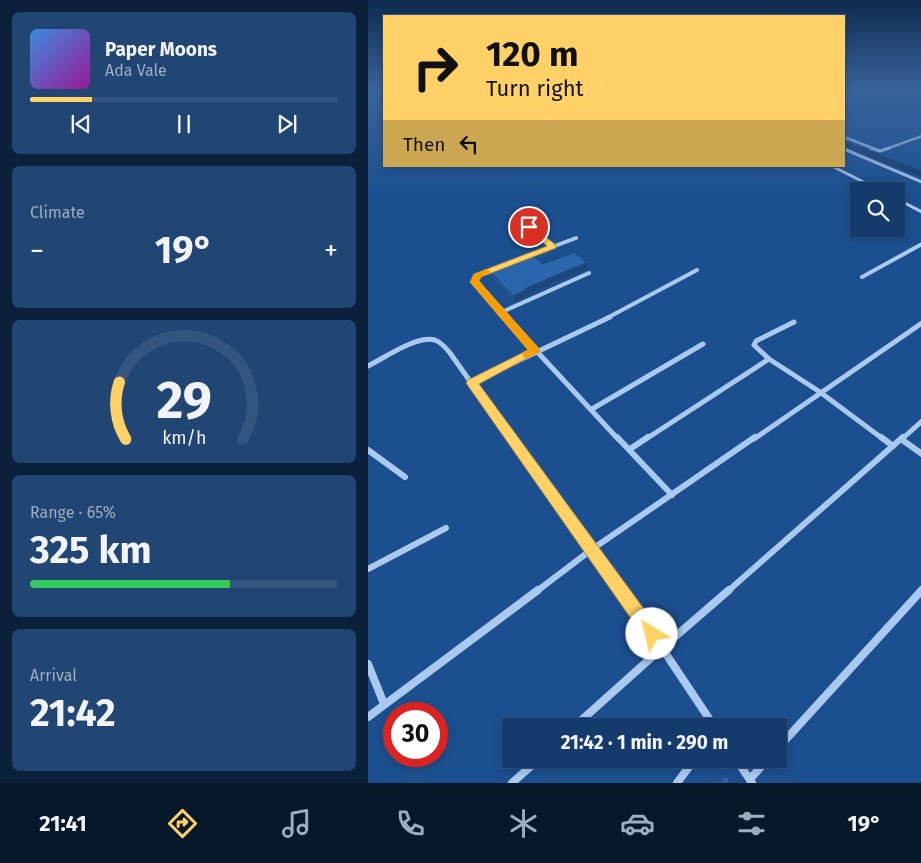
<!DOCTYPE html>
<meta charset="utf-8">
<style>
body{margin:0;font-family:"Fira Sans",sans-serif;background:#214673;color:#f1f3f6;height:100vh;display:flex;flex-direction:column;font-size:19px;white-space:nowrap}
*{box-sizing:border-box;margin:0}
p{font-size:16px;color:#9dadc1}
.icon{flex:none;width:28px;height:28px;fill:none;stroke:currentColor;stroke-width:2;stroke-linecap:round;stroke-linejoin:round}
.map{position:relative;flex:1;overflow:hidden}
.drawer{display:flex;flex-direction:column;gap:12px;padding:12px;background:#0b203b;width:368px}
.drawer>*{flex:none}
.top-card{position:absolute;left:15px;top:15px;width:462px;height:152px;border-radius:0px;box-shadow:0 2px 8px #0003,0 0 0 1px #33557e;background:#ffd166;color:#111;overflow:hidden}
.tools{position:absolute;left:482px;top:182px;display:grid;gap:10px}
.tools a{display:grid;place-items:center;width:55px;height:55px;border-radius:0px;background:#143b6b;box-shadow:0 2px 8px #0003,0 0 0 1px #33557e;font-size:25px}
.speed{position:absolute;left:15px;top:702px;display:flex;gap:10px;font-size:25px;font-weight:700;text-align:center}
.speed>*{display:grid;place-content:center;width:65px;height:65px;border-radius:50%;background:#143b6b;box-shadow:0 2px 8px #0003,0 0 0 1px #33557e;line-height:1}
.speed .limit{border:8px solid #d22;background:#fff;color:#111}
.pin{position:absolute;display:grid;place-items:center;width:42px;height:42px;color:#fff;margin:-21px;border:2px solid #fff;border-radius:50%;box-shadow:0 1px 5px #0007}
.me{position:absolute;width:55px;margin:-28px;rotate:324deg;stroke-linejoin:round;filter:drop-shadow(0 0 4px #0008)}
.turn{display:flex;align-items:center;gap:18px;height:105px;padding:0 20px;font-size:22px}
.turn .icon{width:65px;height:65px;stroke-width:2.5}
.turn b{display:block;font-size:35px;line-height:42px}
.then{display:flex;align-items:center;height:48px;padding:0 20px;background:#0003;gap:10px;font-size:19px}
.big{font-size:38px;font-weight:700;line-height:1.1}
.drawer .tile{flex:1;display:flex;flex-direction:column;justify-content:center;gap:8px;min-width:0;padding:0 18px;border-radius:8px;background:#214673}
.drawer .dial{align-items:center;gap:0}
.dial svg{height:130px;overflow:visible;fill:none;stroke:#33557e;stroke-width:7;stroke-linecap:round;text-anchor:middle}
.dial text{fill:#f1f3f6;stroke:none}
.song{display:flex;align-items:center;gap:15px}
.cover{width:60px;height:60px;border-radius:8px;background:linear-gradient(135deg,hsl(210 70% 55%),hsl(300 70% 35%))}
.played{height:5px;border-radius:2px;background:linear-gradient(90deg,#ffd166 20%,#33557e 20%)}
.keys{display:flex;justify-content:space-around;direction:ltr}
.heat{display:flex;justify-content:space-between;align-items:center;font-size:28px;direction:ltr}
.charge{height:8px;border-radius:4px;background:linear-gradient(90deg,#34c759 65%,#33557e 0)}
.trip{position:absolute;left:134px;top:718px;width:285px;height:50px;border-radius:0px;background:#143b6b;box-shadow:0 2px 8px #0003,0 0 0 1px #33557e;font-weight:700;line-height:50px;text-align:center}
.tab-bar{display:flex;height:80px;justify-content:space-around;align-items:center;background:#08182b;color:#9dadc1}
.tab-bar .icon{width:35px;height:35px}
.tab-bar .active{color:#ffd166}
.tab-bar b{font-size:22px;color:#f1f3f6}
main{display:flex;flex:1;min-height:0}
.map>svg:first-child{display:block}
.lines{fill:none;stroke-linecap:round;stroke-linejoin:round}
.canal{fill:#123a6d;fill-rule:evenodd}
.street-far5{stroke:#a9c9ee;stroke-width:2.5}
.street-far4{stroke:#a9c9ee;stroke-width:3}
.street-far3{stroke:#a9c9ee;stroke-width:4}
.street-far2{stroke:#a9c9ee;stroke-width:5}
.street-far1{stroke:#a9c9ee;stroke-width:6}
.street{stroke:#a9c9ee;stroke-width:8}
.wall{fill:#245895}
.shaded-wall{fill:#1d4779}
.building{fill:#2a66ad;stroke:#1d4779}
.route{fill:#ffd166;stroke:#a68842}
.slow{fill:#f59e0b}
</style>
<main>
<section class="drawer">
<div class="tile">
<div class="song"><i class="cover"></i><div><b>Paper Moons</b><p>Ada Vale</p></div></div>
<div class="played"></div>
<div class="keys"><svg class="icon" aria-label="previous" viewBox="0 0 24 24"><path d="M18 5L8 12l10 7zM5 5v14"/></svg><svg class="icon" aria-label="pause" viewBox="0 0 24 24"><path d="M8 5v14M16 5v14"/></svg><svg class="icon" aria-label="next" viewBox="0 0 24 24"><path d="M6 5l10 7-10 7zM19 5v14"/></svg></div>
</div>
<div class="tile"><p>Climate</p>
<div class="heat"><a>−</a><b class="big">19°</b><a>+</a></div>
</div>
<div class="tile dial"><svg viewBox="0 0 100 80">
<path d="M14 69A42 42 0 1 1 86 69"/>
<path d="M14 69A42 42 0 0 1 10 34" stroke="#ffd166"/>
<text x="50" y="56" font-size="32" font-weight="700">29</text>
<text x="50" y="72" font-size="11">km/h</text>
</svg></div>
<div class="tile"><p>Range · 65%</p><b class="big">325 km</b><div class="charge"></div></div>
<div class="tile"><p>Arrival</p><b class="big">21:42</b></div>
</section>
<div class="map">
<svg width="554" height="783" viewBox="0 0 554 783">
<rect width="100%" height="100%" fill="#1b4f8f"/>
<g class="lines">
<polygon class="canal" points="476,141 554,171 554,178 476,147"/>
<g class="street-far5">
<polyline points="511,89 517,91"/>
<polyline points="476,137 507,149"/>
<polyline points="518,149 554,136"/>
</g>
<g class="street-far4">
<polyline points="503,148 512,151 521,148"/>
<polyline points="476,149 554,182"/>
<polyline points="464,166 513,191"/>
<polyline points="529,199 554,212"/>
</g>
<g class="street-far3">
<polyline points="161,227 185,247"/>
<polyline points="160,256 208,238"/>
<polyline points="127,269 109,276 106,282 138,318"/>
<polyline points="494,277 554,244"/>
<polyline points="134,312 221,273"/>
<polyline points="239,318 329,270"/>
</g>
<g class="street-far2">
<polyline points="137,317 250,439"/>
<polyline points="426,322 388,341 386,345 401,359 452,392 515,439"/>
<path d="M 0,366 C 16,358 49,335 67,340 C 73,342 78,348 82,353 L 143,439"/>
<polyline points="104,383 242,317"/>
<polyline points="224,409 335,344"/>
<polyline points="278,439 401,359"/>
<polyline points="386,439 554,323"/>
<polyline points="534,439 554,421"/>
</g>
<g class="street-far1">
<polyline points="142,437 253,591"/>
<polyline points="249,437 304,495"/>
<polyline points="513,437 525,446"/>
<polyline points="533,439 554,454"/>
<polyline points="262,449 280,437"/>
<polyline points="0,450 37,477"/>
<polyline points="0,569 78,528"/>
<polyline points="169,591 223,550 387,437"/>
<polyline points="360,591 535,437"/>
<polyline points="552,591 554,589"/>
</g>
<g class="street">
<polyline points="0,664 16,704"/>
<polyline points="0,717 170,590"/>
<polyline points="207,726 294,648 252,590"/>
<polyline points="346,726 294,648 361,590"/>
<polyline points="410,748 554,590"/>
<polyline points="368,759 384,783"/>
<polyline points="382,779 400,759"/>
<polyline points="144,783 171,759"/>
<polyline points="309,783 327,759"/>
</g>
</g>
<g class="wall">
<polygon points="174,264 220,269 187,282 159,295 159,296 147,302 123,276 121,270"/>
<polygon points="354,775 358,776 363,783 348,783"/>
</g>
<polygon class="shaded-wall" points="219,263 220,269 187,282 159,295 159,296 147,302 145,296 157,289 186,276"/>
<g class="building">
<polygon points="207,252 219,263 186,276 157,289 158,290 145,296 121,270 164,254 174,264"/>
<polygon points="358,776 363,783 352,783"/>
</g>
<linearGradient id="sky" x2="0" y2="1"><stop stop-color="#0f2b4f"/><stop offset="0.45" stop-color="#39639b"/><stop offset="1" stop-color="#39639b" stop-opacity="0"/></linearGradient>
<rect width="554" height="199" fill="url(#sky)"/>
<polygon class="route" points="161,224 188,245 188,248 113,277 111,281 172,351 111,384 290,628 292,634 290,640 284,642 278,640 98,383 100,380 160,350 102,282 106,274 179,246 158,228 157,227"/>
<polygon class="slow" points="119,269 123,272 113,277 111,281 171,348 171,353 159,358 155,357 155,352 160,350 102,282 106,274"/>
</svg>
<div class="tools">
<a><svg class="icon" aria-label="search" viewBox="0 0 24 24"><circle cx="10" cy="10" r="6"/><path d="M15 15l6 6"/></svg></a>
</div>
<div class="speed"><div class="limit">30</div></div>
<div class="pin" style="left:161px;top:227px;background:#d93025"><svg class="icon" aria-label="arrive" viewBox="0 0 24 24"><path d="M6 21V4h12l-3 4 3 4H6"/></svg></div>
<svg class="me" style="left:284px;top:634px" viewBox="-20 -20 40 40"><circle r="19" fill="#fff"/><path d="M0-13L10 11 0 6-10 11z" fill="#ffd166"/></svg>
<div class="trip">21:42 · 1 min · 290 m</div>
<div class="top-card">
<div class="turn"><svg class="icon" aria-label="right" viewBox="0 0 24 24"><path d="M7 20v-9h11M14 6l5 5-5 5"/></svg><div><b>120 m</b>Turn right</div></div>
<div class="then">Then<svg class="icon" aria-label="left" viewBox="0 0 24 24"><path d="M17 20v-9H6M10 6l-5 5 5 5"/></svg></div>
</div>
</div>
</main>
<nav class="tab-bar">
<b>21:41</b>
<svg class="icon active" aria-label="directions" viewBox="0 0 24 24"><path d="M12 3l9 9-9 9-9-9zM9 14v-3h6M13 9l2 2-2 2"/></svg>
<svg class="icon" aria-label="music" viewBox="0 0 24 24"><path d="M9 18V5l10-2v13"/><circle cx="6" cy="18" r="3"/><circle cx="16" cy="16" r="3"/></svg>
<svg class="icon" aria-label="phone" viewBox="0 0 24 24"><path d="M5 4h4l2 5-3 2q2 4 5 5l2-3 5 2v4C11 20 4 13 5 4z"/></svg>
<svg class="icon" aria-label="climate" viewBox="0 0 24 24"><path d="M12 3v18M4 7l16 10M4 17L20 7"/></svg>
<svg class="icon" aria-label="car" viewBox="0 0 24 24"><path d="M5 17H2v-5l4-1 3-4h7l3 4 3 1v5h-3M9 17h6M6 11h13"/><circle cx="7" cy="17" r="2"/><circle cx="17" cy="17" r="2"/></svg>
<svg class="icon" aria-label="filters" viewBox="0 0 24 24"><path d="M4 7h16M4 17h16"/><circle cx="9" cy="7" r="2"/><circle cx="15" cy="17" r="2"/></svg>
<b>19°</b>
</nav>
